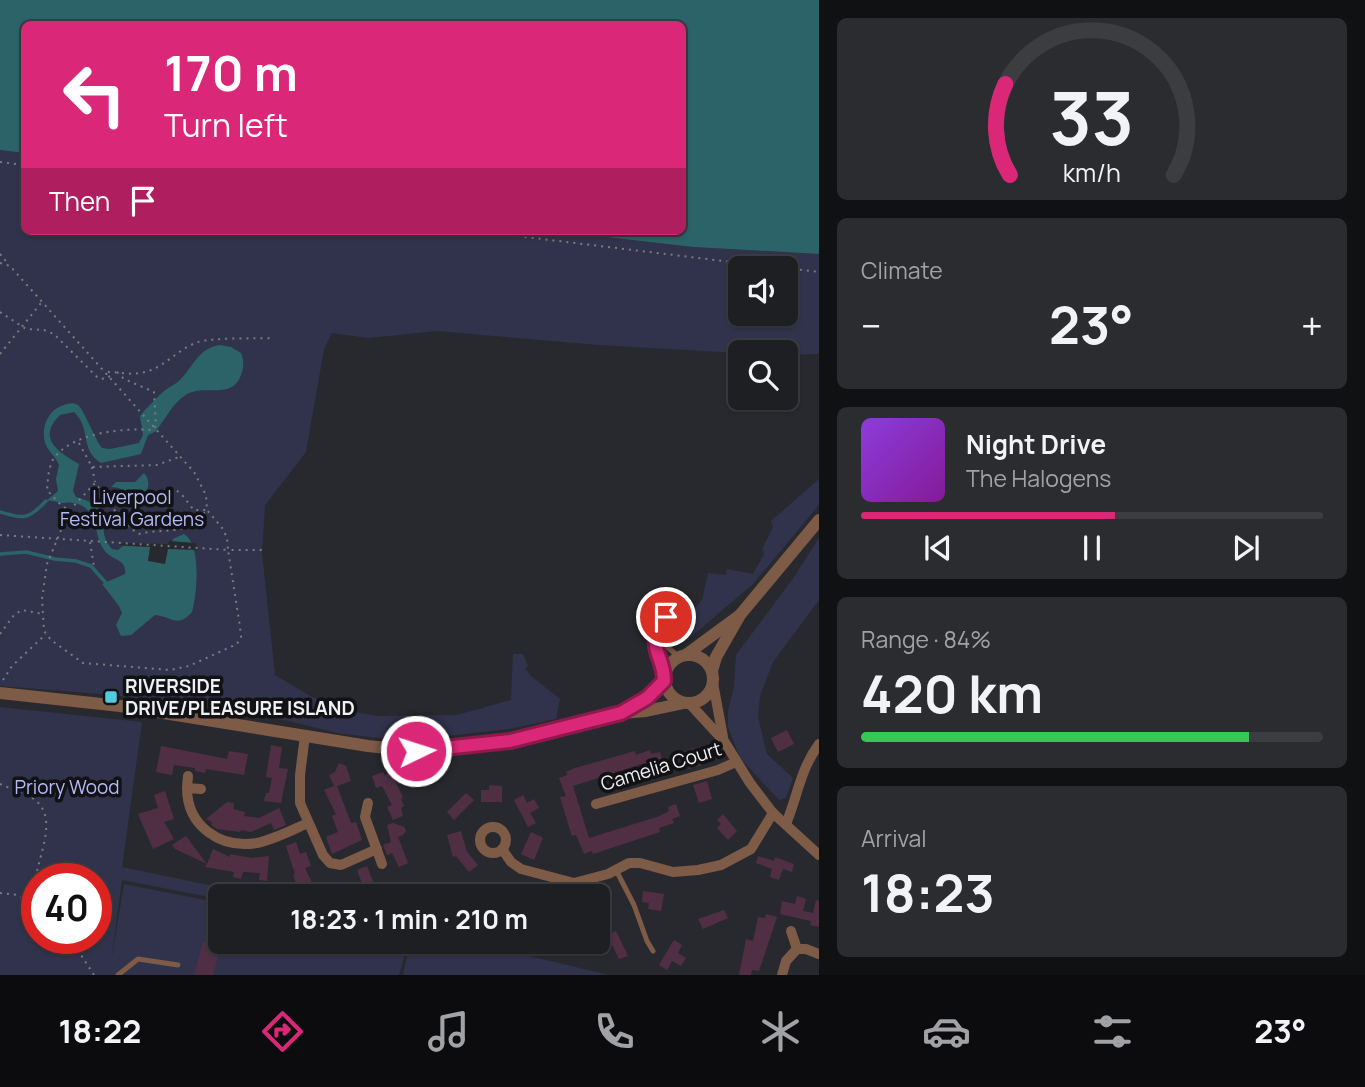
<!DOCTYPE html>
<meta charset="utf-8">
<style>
body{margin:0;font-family:Manrope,sans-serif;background:#2b2c2f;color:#f1f3f6;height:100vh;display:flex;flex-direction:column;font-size:26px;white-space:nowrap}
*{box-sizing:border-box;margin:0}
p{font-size:23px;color:#a1a2a5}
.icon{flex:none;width:38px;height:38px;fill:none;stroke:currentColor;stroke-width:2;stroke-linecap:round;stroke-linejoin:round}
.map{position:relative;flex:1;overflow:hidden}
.side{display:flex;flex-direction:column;gap:18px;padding:18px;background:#101113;width:546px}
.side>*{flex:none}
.guide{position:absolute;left:21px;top:21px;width:665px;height:214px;border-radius:10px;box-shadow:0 2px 5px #0004,0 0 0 2px #3c3d40;background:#db2777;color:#fff;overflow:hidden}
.tools{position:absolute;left:728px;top:256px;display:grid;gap:14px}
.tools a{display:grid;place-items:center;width:70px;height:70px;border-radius:10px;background:#1e1f22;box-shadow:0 2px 5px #0004,0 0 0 2px #3c3d40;font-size:35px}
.speed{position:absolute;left:21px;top:863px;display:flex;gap:14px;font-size:35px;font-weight:700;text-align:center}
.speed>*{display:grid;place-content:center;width:91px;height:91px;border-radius:50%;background:#1e1f22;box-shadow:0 2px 5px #0004,0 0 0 2px #3c3d40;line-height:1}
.speed .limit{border:10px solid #d22;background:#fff;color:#111}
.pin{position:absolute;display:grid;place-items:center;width:60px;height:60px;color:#fff;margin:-30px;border:4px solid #fff;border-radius:50%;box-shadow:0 2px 7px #0007}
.me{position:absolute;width:77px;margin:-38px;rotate:86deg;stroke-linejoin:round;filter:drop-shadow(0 0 5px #0008)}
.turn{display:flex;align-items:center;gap:24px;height:147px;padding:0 28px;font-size:32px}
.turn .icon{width:91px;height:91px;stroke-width:2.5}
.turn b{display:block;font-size:49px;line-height:60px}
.then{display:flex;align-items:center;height:66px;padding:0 28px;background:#0003;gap:14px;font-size:26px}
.big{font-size:52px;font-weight:700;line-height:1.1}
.side .card{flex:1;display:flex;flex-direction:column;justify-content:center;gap:10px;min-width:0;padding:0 24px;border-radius:10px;background:#2b2c2f}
.side .dial{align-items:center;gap:0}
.dial svg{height:182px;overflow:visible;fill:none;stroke:#3c3d40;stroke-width:7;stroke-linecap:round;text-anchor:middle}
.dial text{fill:#f1f3f6;stroke:none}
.song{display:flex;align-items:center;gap:21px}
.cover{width:84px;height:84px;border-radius:10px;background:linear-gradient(135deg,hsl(270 70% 55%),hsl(290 70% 35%))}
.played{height:7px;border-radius:4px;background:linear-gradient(90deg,#db2777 55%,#3c3d40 55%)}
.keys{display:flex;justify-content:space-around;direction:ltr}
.heat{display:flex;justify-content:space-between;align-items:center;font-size:38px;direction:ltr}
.charge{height:10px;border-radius:5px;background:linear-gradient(90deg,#34c759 84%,#3c3d40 0)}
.trip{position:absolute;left:208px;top:884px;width:402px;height:70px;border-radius:10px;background:#1e1f22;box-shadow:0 2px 5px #0004,0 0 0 2px #3c3d40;font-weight:700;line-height:70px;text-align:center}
.menu{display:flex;height:112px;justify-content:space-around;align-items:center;background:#0c0c0e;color:#a1a2a5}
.menu .icon{width:49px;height:49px}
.menu .on{color:#db2777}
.menu b{font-size:32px;color:#f1f3f6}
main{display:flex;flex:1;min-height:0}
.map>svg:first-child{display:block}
.green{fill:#31334c;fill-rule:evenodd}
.water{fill:#2b6368}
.pier{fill:#28292e}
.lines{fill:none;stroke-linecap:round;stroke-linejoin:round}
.stream{stroke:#2b6368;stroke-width:3.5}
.building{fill:#502f44}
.path{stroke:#7b7c80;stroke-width:2;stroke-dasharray:2 5;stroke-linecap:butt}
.service{stroke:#7d5b47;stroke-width:5}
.minor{stroke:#7d5b47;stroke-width:10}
.tertiary{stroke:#7d5b47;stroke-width:12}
.route-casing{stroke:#8e194d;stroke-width:18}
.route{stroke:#db2777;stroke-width:12}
.poi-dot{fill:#54cade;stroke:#121214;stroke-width:2.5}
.labels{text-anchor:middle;stroke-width:7;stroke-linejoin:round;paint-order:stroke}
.park-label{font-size:19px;fill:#b3baf9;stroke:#121214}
.poi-label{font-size:19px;font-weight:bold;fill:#f0f1f5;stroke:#121214;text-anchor:start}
.street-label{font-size:19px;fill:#f0f1f5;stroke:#121214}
</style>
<main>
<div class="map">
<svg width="819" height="975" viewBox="0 0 819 975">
<rect width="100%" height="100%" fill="#28292e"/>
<g class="green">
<path d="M 0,150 L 24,153 L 24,231 L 554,231 L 693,247 L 819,254 L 819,354 L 786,355 L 786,352 L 740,353 L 599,345 L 436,331 L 369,338 L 332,333 L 324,349 L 306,452 L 265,505 L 262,553 L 275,675 L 312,697 L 360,713 L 377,716 L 457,715 L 511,700 L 513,654 L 523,654 L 528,666 L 525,668 L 531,676 L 560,699 L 556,719 L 509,729 L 403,741 L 337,733 L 289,721 L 222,710 L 113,695 L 0,686 ZM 740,268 L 786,268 L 786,313 L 740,313 Z"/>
<polygon points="819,479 819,505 753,584 684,643 674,632 702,600 708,573 726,575 727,569 753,574 764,554 762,549 773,527 771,521"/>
<polygon points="819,538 819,600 773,662 760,696 758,717 767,754 793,778 786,798 779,800 740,758 728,727 728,711 734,687 736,655 792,580"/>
<path d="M 0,707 L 142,722 L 122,867 L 261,896 L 220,896 L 220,899 L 122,880 L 111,962 L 124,884 L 220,903 L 220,942 L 408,942 L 399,975 L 0,975 ZM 37,878 L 96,878 L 96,938 L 37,938 Z"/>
<polygon points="410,942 470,942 609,975 403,975"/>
</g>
<g class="water">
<polygon points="0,0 819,0 819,254 693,247 554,231 682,231 682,24 24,24 24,153 0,150"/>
<path d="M 220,345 L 231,347 L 241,353 C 244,360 244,367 241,375 C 232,400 206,384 187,394 C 172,403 166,419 155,432 L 148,435 L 141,454 L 101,463 C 79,449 92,429 74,412 L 60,415 C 36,439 59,452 79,464 L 73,491 L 76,497 C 122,510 91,526 112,549 L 118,550 L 123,546 L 171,547 L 173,539 L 184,534 C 202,545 197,594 192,612 C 177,629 171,616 155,615 L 131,635 L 121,636 L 116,625 L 122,613 L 119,606 L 102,584 L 125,574 C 127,559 113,561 105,551 C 92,535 100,507 73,503 C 69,502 65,503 62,503 C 55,502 53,500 46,501 L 58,491 L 56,479 L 59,465 C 56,457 50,453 47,447 C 40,435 45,415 57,408 C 64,405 71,401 78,405 C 83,408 95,439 102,448 L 110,449 L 139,443 L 143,435 L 140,416 C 147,407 155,400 163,392 C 168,387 175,385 180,380 C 194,366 198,348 220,345 Z"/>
<path d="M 144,473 C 152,483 148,490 141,499 L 133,500 L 119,488 L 111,487 L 116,482 L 135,482 Z"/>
</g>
<polygon class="pier" points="169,541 196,543 198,550 168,549 165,564 148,561 150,547 119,545 123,543 168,544"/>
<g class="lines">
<g class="stream">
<path d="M 0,512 C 24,519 28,520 46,501"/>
<polyline points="0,554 26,552 55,559 76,561 91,566 106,583"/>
</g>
</g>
<g class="building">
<polygon points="787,730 794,744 778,752 771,738"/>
<polygon points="271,745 282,747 279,768 288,769 281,803 264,801 266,793 269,793 272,778 266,777"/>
<polygon points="161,746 227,759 229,751 248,754 244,775 206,769 205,773 195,771 195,768 174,765 172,775 156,772"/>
<polygon points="697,747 702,765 689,769 683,752"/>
<polygon points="650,750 651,754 660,752 664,765 656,768 654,763 646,766 645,763 573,786 589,838 660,816 669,811 668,807 676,804 680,816 672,819 674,823 659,828 660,832 593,854 592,851 584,854 576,835 572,836 569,827 560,797 566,796 559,778 567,775 566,772 575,768 635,751 636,755"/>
<polygon points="339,763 346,766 351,781 337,786 351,823 356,822 362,840 332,854 326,837 338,832 332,816 336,814 324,790 334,786 329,775 335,772"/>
<polygon points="383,772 385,775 392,773 403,798 401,799 404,806 401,808 403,816 393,820 387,807 392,805 382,786 376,788 372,776"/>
<polygon points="707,781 712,799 699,803 693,785"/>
<polygon points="489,785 502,786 502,802 481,802 481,790 489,790"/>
<polygon points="165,791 174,819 164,822 174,839 153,849 138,814 158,808 154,795"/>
<polygon points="466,793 474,800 454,820 447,812"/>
<polygon points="523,795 527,803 534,799 539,808 530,813 536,823 528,827 514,800"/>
<polygon points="227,802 234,803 233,809 245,812 244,816 259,818 279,808 286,825 274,830 271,823 251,832 241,830 240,832 217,829 211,825 212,822 206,819"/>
<polygon points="723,814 737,831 728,840 717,828 721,824 717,820"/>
<polygon points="393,823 404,827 406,831 403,835 398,837 408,863 399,867 392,853 387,855 383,845 391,842 387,825"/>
<polygon points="461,831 467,852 478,865 469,872 456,856 453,857 447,835"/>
<polygon points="531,832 543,838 534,860 521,854"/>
<polygon points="186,836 207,864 213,849 230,857 230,854 252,858 269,856 267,881 259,880 260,873 243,872 241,879 233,877 234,872 205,867 207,864 175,849 172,845"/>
<polygon points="296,842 300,854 306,852 311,866 305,868 314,887 298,894 292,887 296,883 293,875 295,874 286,846"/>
<polygon points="758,856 774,861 775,857 794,864 792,872 783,869 779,880 770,877 772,869 756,863"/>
<polygon points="367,866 376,889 384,886 388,896 361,896 363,895 360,887 363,886 357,870"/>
<polygon points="643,891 664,894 661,911 648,909 649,903 642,902"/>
<polygon points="797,896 806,899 803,911 813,913 816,900 819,901 819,927 810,925 811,921 780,914 782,901 795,904"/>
<polygon points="724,910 728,918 703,929 698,919"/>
<polygon points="766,914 777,917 759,971 752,970 751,975 739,975 746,939 753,941 758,917 765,918"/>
<polygon points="616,931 628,956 619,959 607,935"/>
<polygon points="674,940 682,945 678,953 686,958 681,966 672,961 667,970 659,965"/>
<polygon points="203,941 221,946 213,975 194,975"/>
</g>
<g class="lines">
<g class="path">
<polyline points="0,162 24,165"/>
<polyline points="476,231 781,268"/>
<polyline points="0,254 9,265"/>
<polyline points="0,263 10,266 194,472 206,495 207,510 223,529 227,538 228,550 262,550"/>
<polyline points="786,268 819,272"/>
<polyline points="0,312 26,329 44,330 54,334 98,378 105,379 110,376"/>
<polyline points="0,354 41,303"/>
<path d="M 108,372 C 118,372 130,375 140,373 C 163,370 177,349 198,342 C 216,337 253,339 274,338"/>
<path d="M 117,372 L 124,379 L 154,392 L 156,426 L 152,430 C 123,428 74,432 54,458 C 48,467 48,480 47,490 L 59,503 L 69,511 L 95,483 C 109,500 119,522 139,534 C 156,529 180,534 195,522 C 199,519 203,514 207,510 L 194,510 C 189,505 182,492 175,490 C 159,486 134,511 125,522"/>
<polyline points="79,443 92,467 157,465 179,457"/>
<polyline points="92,467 95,482"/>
<polyline points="0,535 228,550 240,627 241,637 237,644 189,666 170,670 83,663 51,640 44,631 42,599 47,564 69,511"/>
<polyline points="90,542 94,567"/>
<polyline points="0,634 14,615 22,610 43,614"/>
<polyline points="3,680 12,666 46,634"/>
<path d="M 0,784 C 11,789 26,793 35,800 C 56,816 42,848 38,868 C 35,877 33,887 37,895"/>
<polyline points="0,893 18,895 37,909"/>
<polyline points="70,938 94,975"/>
</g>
<g class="service">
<polyline points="658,633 665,645 678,656"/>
<path d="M 664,675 C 656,652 652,638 666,617"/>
<polyline points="616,870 634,905 647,941 653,951"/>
<polyline points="118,975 138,959 178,965"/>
</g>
<g class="minor">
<polyline points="713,683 723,737"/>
<polyline points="689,703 724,741 750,783 773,813 819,855"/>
<polyline points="305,735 300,775 300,803 323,855 330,863 341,865 377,849"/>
<polyline points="188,776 187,788 201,789"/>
<path d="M 187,788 C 187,826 220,849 257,843 C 275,839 292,830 308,823"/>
<polyline points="368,803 365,817 382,864"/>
<polyline points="596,804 718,770 736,762"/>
<path d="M 786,824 C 798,795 800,770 819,744"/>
<circle cx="493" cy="840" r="13"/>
<polyline points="502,849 511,862 521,869 574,883 608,874 629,863 640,863 673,872 698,870 721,865 751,849 773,813"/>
<polyline points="791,931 797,949"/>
<polyline points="782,975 786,961 797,949 806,949 819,954"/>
</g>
<g class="tertiary">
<polyline points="687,654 740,615"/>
<circle cx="689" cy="679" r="24"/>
<polyline points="712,671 716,657 740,615 819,520"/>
<polyline points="0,693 120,706 368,746 416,751 510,741 621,713 646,711 684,703"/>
<polyline points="624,712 647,698 664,681"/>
</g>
</g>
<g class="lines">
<g class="route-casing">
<path id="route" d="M 416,751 L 510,741 L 621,713 L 647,698 L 664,681 C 664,652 644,651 666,617"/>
</g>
<use href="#route" class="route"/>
</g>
<rect class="poi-dot" x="104" y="690" width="14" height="14" rx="3.5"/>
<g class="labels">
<g class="park-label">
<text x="132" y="504">Liverpool<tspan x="132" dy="22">Festival Gardens</tspan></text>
<text x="67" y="794">Priory Wood</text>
</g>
<g class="poi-label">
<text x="125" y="693">RIVERSIDE<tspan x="125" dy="22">DRIVE/PLEASURE ISLAND</tspan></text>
</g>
<g class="street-label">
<text transform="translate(661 766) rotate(-17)" y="7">Camelia Court</text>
</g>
</g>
</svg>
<div class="tools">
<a><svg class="icon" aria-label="sound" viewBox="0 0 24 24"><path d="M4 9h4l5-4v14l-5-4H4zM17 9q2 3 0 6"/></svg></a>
<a><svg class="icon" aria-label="search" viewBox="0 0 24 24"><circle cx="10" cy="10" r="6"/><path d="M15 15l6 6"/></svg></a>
</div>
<div class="speed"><div class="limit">40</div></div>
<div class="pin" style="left:666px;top:617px;background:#d93025"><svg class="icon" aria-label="arrive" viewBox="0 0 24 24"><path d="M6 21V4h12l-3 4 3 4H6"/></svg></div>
<svg class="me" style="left:416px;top:751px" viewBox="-20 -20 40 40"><circle r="17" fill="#db2777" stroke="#fff" stroke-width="3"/><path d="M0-11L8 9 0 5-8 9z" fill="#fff"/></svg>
<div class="trip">18:23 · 1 min · 210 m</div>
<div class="guide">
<div class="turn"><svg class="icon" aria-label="left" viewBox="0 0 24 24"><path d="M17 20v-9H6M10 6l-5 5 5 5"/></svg><div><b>170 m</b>Turn left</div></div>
<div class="then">Then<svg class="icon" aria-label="arrive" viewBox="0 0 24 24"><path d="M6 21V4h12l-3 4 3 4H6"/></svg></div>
</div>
</div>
<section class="side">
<div class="card dial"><svg viewBox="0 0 100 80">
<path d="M14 69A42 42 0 1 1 86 69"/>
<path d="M14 69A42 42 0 0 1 12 29" stroke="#db2777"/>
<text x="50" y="56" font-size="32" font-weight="700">33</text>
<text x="50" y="72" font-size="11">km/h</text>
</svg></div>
<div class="card"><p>Climate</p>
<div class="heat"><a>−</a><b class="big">23°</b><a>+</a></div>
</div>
<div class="card">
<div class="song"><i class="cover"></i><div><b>Night Drive</b><p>The Halogens</p></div></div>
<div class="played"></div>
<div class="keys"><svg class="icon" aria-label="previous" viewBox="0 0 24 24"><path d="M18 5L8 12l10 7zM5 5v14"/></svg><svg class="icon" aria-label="pause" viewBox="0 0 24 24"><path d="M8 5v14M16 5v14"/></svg><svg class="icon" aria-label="next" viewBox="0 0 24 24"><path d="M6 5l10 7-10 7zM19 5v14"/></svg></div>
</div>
<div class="card"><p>Range · 84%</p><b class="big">420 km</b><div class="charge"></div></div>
<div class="card"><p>Arrival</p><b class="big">18:23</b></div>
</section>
</main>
<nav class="menu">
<b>18:22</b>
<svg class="icon on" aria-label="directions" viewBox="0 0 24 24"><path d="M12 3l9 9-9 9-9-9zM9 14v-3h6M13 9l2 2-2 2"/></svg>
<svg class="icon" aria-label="music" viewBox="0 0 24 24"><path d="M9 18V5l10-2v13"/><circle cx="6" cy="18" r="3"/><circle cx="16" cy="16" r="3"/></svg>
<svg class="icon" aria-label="phone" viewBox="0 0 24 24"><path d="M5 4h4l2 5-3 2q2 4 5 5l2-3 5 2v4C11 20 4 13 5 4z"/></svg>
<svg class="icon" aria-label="climate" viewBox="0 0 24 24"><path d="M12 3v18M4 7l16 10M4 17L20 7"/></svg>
<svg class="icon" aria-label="car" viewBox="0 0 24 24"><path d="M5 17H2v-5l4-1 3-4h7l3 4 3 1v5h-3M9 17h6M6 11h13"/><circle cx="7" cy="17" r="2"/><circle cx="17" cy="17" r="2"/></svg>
<svg class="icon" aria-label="filters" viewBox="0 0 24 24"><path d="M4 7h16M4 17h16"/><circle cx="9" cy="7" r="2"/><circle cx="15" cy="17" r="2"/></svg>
<b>23°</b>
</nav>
